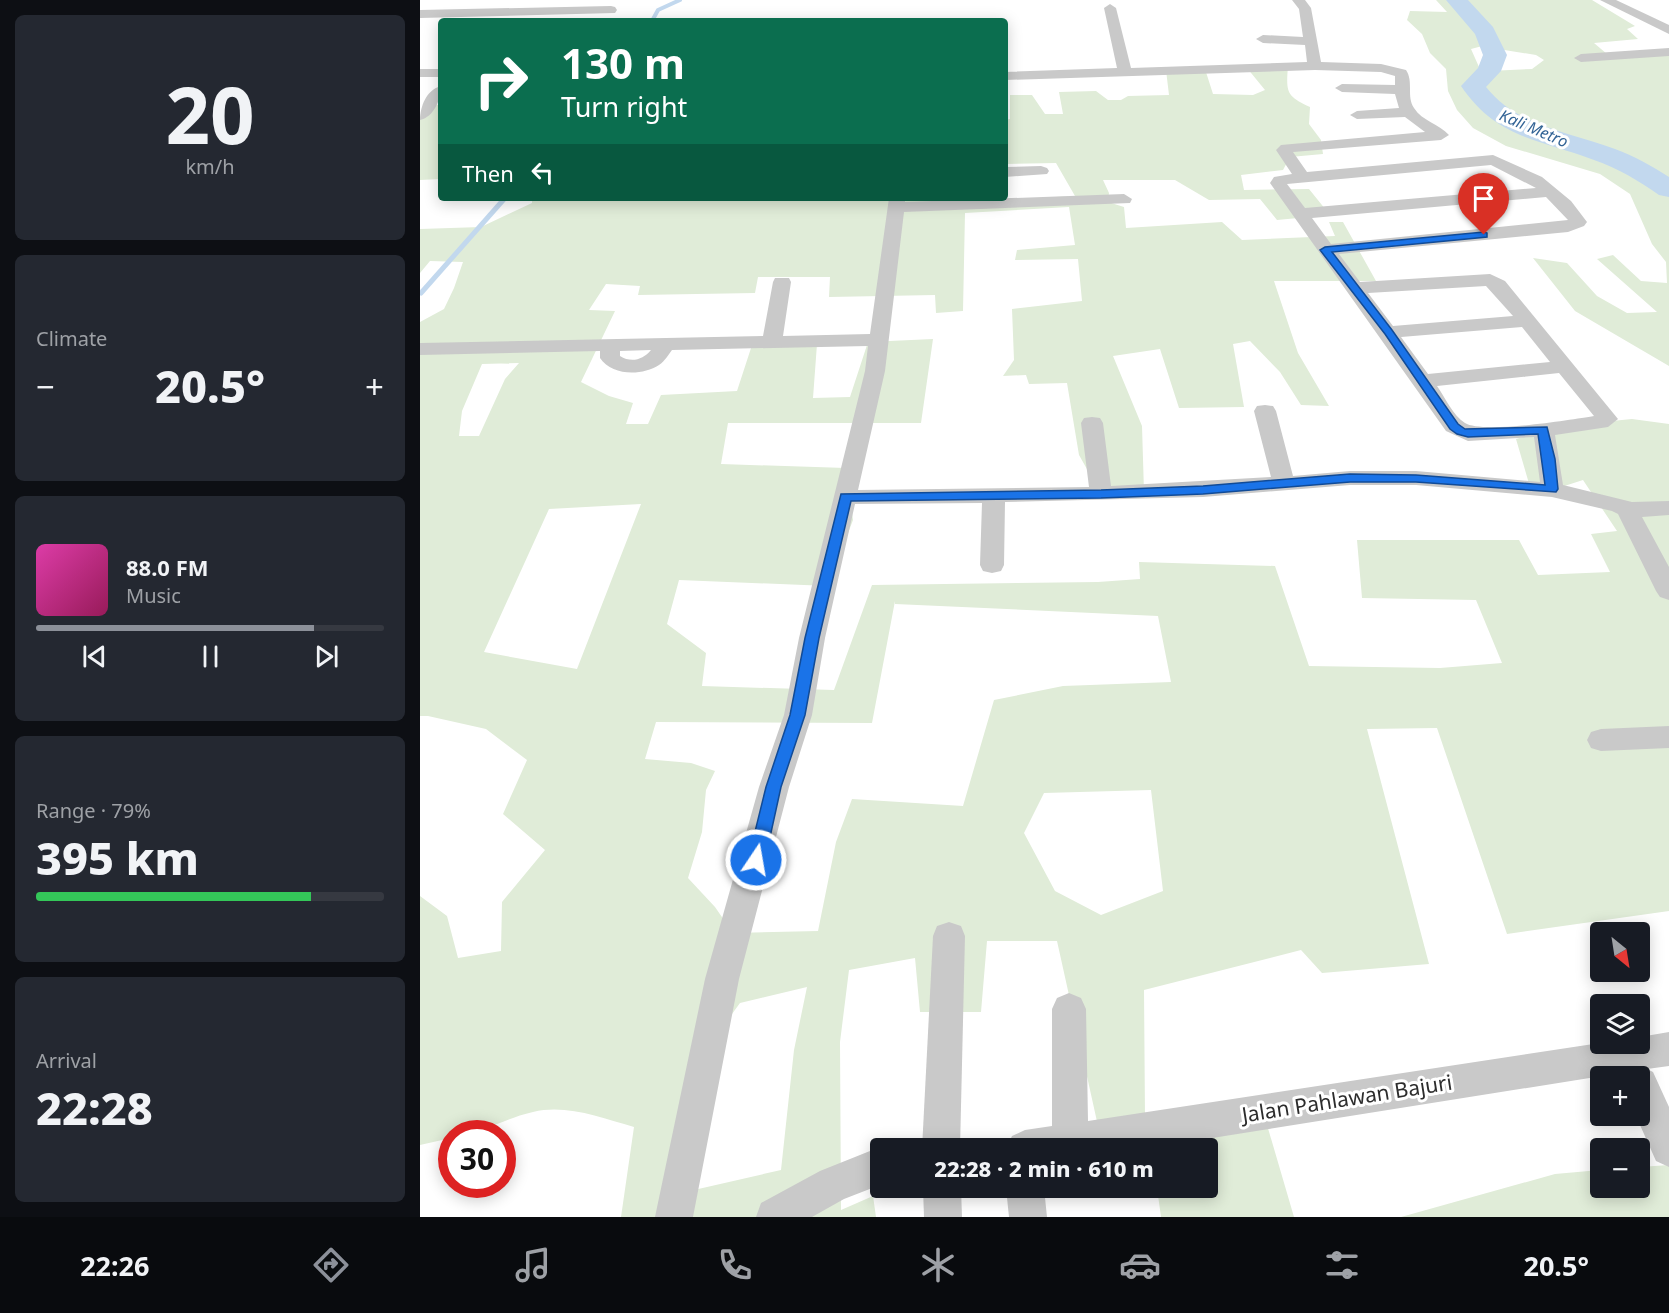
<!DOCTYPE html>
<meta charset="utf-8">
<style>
body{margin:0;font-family:"Noto Sans",sans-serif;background:#242831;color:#f1f3f6;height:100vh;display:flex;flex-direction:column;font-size:22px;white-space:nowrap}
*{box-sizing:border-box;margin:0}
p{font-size:20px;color:#9ea1a6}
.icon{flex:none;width:33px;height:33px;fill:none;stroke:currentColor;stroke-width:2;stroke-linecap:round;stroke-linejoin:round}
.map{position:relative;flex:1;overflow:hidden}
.panel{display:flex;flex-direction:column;gap:15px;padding:15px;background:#0d0f14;width:420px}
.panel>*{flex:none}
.top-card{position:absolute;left:18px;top:18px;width:570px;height:183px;border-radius:6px;box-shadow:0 3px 15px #0003;background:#0b6e4f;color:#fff;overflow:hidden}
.needle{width:39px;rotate:150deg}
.buttons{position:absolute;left:1170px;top:922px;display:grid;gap:12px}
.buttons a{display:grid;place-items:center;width:60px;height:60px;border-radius:6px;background:#171b24;box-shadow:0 3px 15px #0003;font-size:30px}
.speed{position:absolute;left:18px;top:1120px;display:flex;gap:12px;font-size:30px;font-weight:700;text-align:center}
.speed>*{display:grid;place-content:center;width:78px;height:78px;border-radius:50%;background:#171b24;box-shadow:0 3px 15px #0003;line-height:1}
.speed .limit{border:9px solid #d22;background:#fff;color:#111}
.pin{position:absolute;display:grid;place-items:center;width:51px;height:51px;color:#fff;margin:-62px -26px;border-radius:50% 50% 50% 0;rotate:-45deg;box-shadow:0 0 6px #0007}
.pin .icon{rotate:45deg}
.me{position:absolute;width:66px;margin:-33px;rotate:12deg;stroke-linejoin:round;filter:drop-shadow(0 0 4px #0008)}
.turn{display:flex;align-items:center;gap:21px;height:126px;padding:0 24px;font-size:27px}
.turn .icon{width:78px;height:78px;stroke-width:2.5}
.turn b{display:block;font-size:42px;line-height:51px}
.then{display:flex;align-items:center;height:57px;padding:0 24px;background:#0003;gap:12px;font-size:22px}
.big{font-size:45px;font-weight:800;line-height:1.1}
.panel .tile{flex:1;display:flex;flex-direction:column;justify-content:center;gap:9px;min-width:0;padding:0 21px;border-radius:9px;background:#242831}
.panel .dial{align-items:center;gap:0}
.dial b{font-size:78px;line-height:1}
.song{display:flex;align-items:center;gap:18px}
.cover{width:72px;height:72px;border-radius:9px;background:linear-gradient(135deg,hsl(320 70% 55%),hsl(330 70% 35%))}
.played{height:6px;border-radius:3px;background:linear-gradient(90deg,#8c9099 80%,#363941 80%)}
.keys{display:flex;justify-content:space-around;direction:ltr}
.heat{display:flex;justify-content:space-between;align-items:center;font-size:33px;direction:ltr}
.charge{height:9px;border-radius:4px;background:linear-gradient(90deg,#34c759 79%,#363941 0)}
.trip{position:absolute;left:450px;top:1138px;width:348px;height:60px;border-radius:6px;background:#171b24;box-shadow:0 3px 15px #0003;font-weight:800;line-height:60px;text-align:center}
.menu{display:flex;height:96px;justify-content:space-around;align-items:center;background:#090b0e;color:#9ea1a6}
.menu .icon{width:42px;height:42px}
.menu .on{color:#8c9099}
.menu b{font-size:27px;color:#f1f3f6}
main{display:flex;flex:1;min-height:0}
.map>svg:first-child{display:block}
.green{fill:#e0ecd8;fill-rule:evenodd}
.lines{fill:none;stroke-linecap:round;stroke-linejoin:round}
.stream-far1{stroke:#c2d8ee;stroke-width:4}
.stream{stroke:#c2d8ee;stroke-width:5}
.river{fill:#c2d8ee;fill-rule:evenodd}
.street{fill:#c9c9c9;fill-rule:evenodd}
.route{fill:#1a73e8;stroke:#114b97;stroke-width:1.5}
.labels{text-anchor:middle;stroke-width:6;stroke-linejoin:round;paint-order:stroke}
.far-water-label{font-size:16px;font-style:italic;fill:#336496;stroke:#fff}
.near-street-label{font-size:21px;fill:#2c2c2c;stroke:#fff}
</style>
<main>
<section class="panel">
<div class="tile dial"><b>20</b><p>km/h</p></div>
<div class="tile"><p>Climate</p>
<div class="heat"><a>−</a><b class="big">20.5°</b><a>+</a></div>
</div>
<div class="tile">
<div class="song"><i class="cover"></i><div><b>88.0 FM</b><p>Music</p></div></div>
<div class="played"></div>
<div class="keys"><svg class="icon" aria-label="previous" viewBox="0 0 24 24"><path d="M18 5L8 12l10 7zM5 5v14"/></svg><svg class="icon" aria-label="pause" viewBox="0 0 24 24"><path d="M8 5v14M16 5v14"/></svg><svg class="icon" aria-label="next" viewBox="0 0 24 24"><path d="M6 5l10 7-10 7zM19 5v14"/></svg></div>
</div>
<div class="tile"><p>Range · 79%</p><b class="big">395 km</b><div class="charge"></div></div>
<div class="tile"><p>Arrival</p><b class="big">22:28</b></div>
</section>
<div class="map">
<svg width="1249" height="1217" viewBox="0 0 1249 1217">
<rect width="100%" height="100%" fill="#fff"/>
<g class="green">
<path d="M 1016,0 L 1172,0 L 1215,26 L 1207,29 L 1218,39 L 1174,43 L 1187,54 L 1249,55 L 1249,366 L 1155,311 L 1113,258 L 1147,263 L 1177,296 L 1207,313 L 1237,312 L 1177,259 L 1193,255 L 1221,281 L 1247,283 L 1246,262 L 1232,244 L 1210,194 L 1180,174 L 1086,146 L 1053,128 L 1037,110 L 1028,91 L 1026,69 L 1010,53 L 1002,34 L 987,20 L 990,11 L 1027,12 ZM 1070,44 L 1072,48 L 1116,55 L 1124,60 L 1112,69 L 1069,71 L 1063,76 L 1051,49 Z"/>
<path d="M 868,66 C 866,92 866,96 890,107 L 889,124 L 901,140 L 903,154 L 870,157 L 863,170 L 821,175 L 824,190 L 889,189 L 910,215 L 857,220 L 840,199 L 789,200 L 755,180 L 683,180 L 689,193 L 688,202 L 704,207 L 706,228 L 802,222 L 822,240 L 915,236 L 909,222 L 923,222 L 956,281 L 854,281 L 878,353 L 909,406 L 881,405 L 860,372 L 830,341 L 813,344 L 824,407 L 759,408 L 740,349 L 693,356 L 722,426 L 724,492 L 681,494 L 659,455 L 647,383 L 609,384 L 606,375 L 583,376 L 594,360 L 592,309 L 662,301 L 658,259 L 595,260 L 597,250 L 655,245 L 649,207 L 545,213 L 543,311 L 516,313 L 515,295 L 409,297 L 410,277 L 338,277 L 335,293 L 218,295 L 220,286 L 186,284 L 169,310 L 195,311 L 161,382 L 189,396 L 213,403 L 206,424 L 228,424 L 241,395 L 317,391 L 332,345 L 397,344 L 393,398 L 430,397 L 448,342 L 513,339 L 501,423 L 308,423 L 301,464 L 426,468 L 433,520 L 408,586 L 259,580 L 247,624 L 286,653 L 282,686 L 414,690 L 452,585 L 678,582 L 720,579 L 719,562 L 855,566 L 889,666 L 1020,668 L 1082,663 L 1056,600 L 942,598 L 937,540 L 1099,540 L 1118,575 L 1190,572 L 1171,534 L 1197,531 L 1163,480 L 1132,490 L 1110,487 L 1096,439 L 1142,426 L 1212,419 L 1249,424 L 1249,911 L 1087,934 L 1017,728 L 947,729 L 1009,964 L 902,973 L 881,950 L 724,990 L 725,1118 L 840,1101 L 874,1217 L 741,1217 L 737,1188 L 788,1188 L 788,1149 L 730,1149 L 725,1118 L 678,1126 L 637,941 L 567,941 L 561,1012 L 500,1012 L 495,958 L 429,970 L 420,1042 L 421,1210 L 453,1196 L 456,1217 L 201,1217 L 214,1127 C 181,1118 147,1104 113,1112 C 82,1119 65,1134 32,1134 L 31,1138 L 0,1145 L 0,896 L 27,916 L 38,958 L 81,951 L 82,902 L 125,850 L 83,814 L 107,760 L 66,729 L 8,716 L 0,716 L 0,322 L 24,309 L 34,288 L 43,262 L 10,261 L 0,273 L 0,229 L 61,227 L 112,203 L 112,198 L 537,198 L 537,202 L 655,196 L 636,163 L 585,164 L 585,120 L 590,119 L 590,95 L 612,95 L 625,114 L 643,114 L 639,92 L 676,91 L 688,100 L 701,100 L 708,96 L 749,95 L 746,70 L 785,69 L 793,94 L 833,95 L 845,90 L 827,68 ZM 99,363 L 85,379 L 59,436 L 39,436 L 42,411 L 62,364 ZM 221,504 L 157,669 L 64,652 L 129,509 ZM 475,601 L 475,604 L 738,616 L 751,682 L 643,686 L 574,700 L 543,806 L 432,799 L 416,842 L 398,931 L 313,933 L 295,907 L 268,878 L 282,832 L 286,790 L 295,771 L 271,763 L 225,759 L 236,722 L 452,723 ZM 731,790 L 743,891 L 681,915 L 635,891 L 604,833 L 624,793 ZM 387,987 L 374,1050 L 361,1170 L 252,1195 L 288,1047 L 320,1003 Z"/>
<polygon points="12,105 21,105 21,179 0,180 0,117"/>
<polygon points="1249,1165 1249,1217 981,1217 1135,1174 1180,1170 1180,1188 1220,1188 1220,1167"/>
</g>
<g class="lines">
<polyline class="stream-far1" points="232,21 238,10 260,0"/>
<polyline class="stream" points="1,293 85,198"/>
<path class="river" d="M 1026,0 L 1048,0 L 1073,27 L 1087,55 L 1081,71 L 1066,87 C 1098,127 1149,132 1195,149 C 1214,156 1232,166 1249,177 L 1249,197 L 1239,195 C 1219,181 1198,168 1174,160 C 1119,139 1077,139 1041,86 L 1058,68 L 1063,55 L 1055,34 Z"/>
<g class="street">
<path d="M 872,0 L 885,0 L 891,8 L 901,62 L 961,64 L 986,70 C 994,82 986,96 994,108 C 1002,121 1019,124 1029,135 L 1021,140 L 873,152 L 887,172 L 1073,155 L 1122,177 L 1151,201 L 1167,222 L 1164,226 L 1148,232 L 919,254 L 940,282 L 1070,274 L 1085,281 L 1198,419 L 1188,427 L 1135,435 L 1143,485 L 1212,502 L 1249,501 L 1249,515 L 1222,517 L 1249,567 L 1249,600 L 1240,597 L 1236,591 L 1198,514 L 1192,511 L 1132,497 L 996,485 L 930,485 L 783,497 L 585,502 L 584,565 L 581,571 L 572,573 L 563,571 L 560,565 L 562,503 L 435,504 L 405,638 L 392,715 L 369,787 L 319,979 L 273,1217 L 235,1217 L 285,979 L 339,787 L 364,715 L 379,638 L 445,371 L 448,346 L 252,350 C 248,355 245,361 239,365 C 222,376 192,376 180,358 L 180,351 L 0,355 L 0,343 L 343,336 L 353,282 L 355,278 L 369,278 L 371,282 L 363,336 L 450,334 L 469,198 L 485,198 L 485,202 L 704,194 L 712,199 L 710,203 L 484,212 L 465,371 L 438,490 L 669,487 L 661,423 L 664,418 L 672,417 L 680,418 L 683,423 L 691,486 L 851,477 L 834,411 L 837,406 L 845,405 L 853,406 L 856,411 L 873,476 L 930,471 L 996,471 L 1120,482 L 1114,437 L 1048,441 L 1026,431 L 850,183 L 854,177 L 872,174 L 856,150 L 861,145 L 1005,132 L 985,117 L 937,119 L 930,115 L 937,111 L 979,108 L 975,94 L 922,92 L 915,88 L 922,84 L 975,85 L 975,76 L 961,72 L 895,70 L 585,80 L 585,72 L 697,68 L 684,8 L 690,4 L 696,8 L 711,68 L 887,62 L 885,45 L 843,43 L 836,39 L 843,35 L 883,37 L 879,9 ZM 1071,165 L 1116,188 L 885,208 L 867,184 ZM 1126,197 L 1148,220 L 911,244 L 892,218 ZM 1066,286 L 1093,316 L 973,326 L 948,293 ZM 1102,327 L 1130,362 L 1008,374 L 981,337 ZM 231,350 C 223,360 211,363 200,356 L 200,351 ZM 1139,373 L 1174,416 C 1150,420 1062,434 1045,423 C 1033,416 1025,397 1017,386 Z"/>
<polygon points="1180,0 1196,0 1249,25 1249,34"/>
<polygon points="191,6 195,7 197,10 195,13 0,18 0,10"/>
<polygon points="1249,48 1249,56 1161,62 1154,58 1161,54"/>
<rect x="0" y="69" width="21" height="8"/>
<path d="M 21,86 C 21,99 14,117 0,120 C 0,107 6,90 21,86 Z"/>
<polygon points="621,166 627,168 629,171 627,174 585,177 585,167"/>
<polygon points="1249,726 1249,748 1181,751 1171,748 1167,740 1171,732 1181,729"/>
<polygon points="529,922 541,926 545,936 540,1149 502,1149 513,936 517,926"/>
<polygon points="649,993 661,998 666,1009 668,1121 1180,1043 1220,1044 1220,1037 1249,1032 1249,1066 1227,1069 1233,1072 1249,1107 1249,1167 1236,1161 1216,1116 1220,1116 1220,1077 1205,1077 1207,1072 723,1149 586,1149 592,1136 605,1130 632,1126 632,1009 637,998"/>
<polygon points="460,1147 464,1149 460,1149 460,1185 424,1199 392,1217 336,1217 341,1203 400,1171"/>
<polygon points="503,1188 541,1188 542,1217 504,1217"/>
<polygon points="586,1188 624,1188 627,1217 589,1217"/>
</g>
</g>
<polygon class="route" points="1064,232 1067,233 1067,237 912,252 972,330 1038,424 1045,429 1127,427 1135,459 1138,489 1136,492 996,482 930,482 783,494 681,498 431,501 399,638 385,715 361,787 345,860 342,864 336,866 331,864 328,860 346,787 370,715 385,638 421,494 681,490 783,486 930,474 996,475 1125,485 1118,434 1048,437 1037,434 1030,429 965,334 900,250 905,247"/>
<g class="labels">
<g class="far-water-label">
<text transform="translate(1114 128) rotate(23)" y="6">Kali Metro</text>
</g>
<g class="near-street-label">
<text transform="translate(927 1099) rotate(-9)" y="7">Jalan Pahlawan Bajuri</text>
</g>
</g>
</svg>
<div class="buttons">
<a><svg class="needle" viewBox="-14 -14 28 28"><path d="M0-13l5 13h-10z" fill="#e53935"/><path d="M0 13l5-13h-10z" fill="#9ea1a6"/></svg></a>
<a><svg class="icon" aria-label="layers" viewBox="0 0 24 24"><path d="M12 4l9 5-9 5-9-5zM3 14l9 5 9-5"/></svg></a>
<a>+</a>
<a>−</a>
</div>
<div class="speed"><div class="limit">30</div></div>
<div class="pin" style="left:1064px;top:235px;background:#d93025"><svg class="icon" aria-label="arrive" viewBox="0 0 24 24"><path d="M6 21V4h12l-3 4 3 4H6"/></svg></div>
<svg class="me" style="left:336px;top:860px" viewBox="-20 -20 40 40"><circle r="17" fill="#1a73e8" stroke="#fff" stroke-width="3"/><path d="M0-11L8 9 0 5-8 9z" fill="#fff"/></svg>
<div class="trip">22:28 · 2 min · 610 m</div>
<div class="top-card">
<div class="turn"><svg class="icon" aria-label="right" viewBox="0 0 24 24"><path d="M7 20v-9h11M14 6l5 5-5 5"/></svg><div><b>130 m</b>Turn right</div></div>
<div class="then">Then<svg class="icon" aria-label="left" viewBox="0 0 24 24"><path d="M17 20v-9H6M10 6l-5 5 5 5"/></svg></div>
</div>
</div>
</main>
<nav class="menu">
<b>22:26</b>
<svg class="icon on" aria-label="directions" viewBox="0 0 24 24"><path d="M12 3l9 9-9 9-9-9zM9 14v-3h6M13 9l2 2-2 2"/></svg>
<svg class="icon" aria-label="music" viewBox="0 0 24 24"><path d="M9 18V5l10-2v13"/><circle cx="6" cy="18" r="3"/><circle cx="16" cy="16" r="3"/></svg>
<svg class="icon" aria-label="phone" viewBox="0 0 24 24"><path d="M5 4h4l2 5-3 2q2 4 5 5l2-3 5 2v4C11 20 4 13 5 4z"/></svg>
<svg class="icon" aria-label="climate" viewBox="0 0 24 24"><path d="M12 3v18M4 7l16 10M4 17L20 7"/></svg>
<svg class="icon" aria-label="car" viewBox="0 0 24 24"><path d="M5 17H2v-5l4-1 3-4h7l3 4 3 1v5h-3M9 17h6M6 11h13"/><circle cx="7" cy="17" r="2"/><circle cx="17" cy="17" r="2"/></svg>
<svg class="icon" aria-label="filters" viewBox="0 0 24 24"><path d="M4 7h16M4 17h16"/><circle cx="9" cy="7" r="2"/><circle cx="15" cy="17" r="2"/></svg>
<b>20.5°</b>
</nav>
